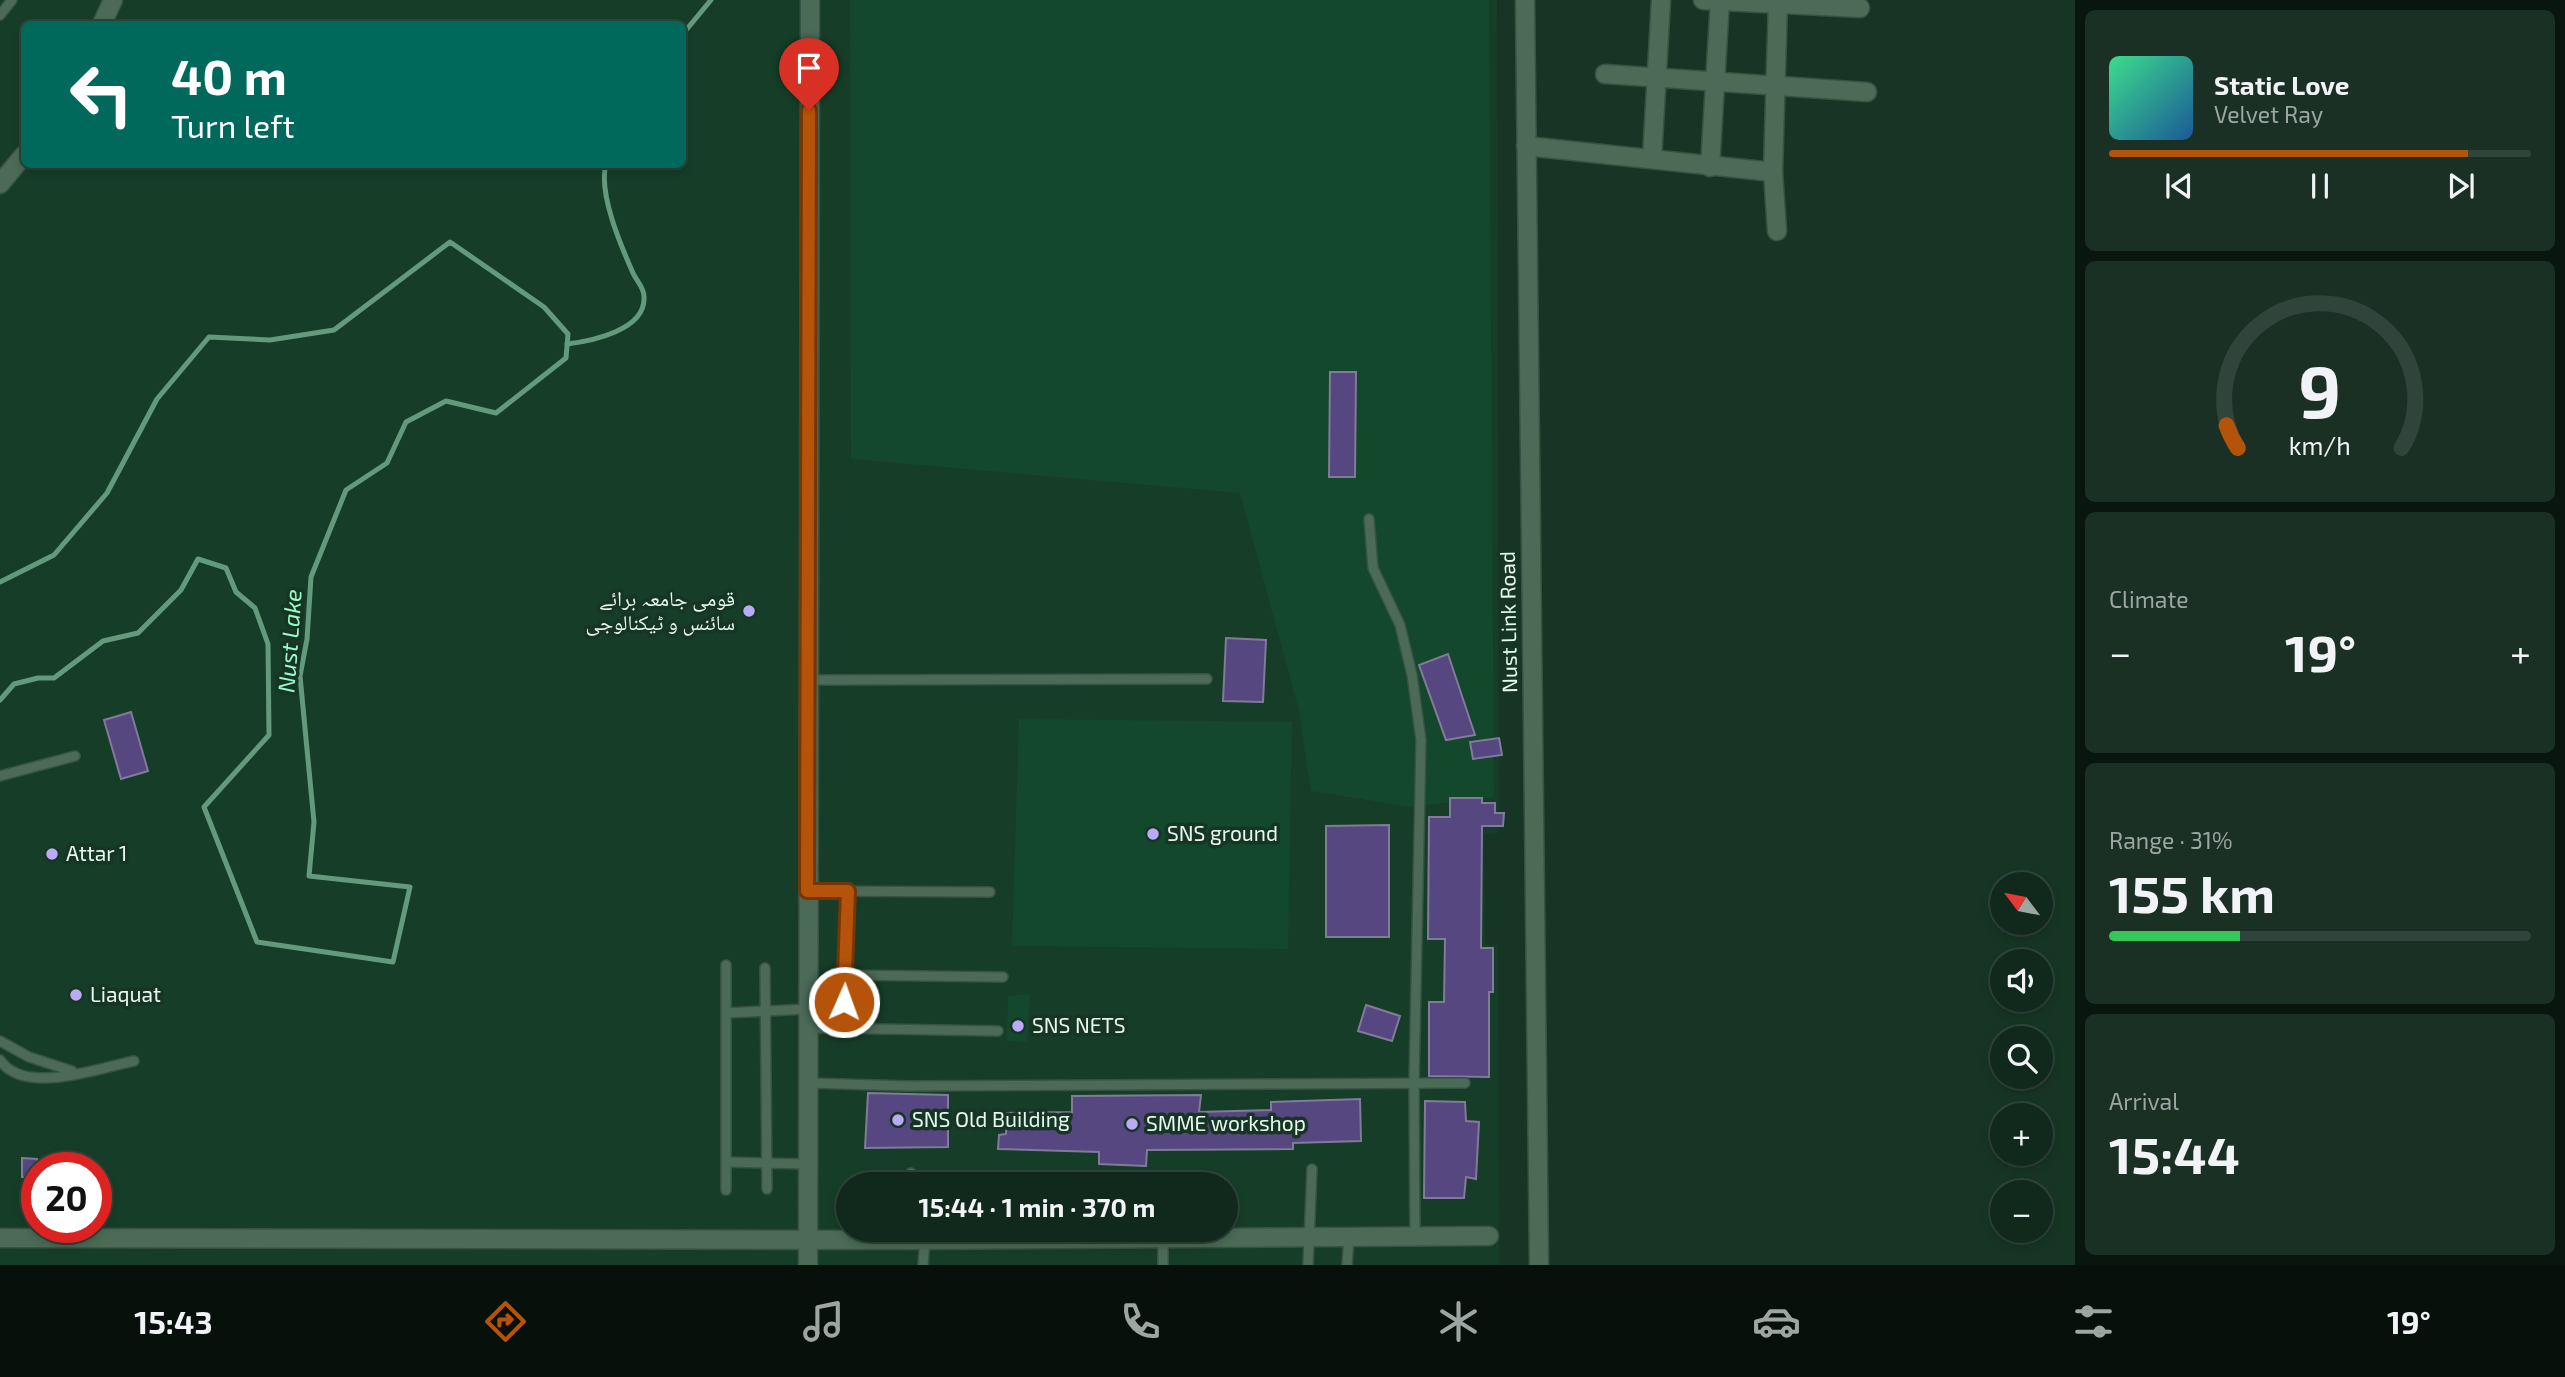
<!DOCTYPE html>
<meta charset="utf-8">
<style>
body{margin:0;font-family:"Exo 2","Noto Naskh Arabic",sans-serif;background:#1a3025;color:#f1f3f6;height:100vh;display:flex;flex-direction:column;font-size:26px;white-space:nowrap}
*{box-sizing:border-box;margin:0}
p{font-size:23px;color:#9ca6a3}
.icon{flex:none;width:38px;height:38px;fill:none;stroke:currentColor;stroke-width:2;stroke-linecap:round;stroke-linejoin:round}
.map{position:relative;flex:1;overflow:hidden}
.drawer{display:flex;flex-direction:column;gap:10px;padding:10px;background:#09160f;width:490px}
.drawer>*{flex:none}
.hud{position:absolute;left:21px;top:21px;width:665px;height:147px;border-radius:10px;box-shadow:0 4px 10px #0003,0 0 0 2px #30443b;background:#00695c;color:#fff;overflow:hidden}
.needle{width:46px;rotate:302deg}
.fabs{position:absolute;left:1990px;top:872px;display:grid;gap:14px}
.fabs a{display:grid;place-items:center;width:63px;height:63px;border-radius:50%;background:#11281c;box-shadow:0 4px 10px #0003,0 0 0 2px #30443b;font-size:35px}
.speed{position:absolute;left:21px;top:1152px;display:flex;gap:14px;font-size:35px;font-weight:700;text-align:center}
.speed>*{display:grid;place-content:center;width:91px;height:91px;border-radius:50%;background:#11281c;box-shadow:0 4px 10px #0003,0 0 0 2px #30443b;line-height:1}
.speed .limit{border:10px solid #d22;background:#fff;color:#111}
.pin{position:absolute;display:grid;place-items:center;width:60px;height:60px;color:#fff;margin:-72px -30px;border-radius:50% 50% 50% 0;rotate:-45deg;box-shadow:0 0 7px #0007}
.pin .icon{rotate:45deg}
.me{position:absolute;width:77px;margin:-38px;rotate:2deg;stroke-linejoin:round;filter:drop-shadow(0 0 5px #0008)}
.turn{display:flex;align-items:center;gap:24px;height:147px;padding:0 35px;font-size:32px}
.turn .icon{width:91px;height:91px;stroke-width:2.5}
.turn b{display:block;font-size:49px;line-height:60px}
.big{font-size:52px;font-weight:700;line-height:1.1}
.drawer .widget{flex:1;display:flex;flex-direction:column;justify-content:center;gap:10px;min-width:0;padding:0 24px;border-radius:10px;background:#1a3025}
.drawer .dial{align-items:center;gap:0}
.dial svg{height:182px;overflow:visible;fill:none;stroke:#30443b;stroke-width:7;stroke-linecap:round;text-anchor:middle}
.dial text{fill:#f1f3f6;stroke:none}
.song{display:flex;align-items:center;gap:21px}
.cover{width:84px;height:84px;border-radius:10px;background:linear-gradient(135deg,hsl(150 70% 55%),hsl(210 70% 35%))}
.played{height:7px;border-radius:4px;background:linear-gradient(90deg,#b45309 85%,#30443b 85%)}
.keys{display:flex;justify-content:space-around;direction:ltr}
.heat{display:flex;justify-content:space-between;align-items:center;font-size:38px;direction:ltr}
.charge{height:10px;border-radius:5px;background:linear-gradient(90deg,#34c759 31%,#30443b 0)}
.trip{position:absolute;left:836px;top:1172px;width:402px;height:70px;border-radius:35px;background:#11281c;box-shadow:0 4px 10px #0003,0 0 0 2px #30443b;font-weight:700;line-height:70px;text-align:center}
.tab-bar{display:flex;height:112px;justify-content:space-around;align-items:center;background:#07100b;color:#9ca6a3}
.tab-bar .icon{width:49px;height:49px}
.tab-bar .on{color:#b45309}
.tab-bar b{font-size:32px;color:#f1f3f6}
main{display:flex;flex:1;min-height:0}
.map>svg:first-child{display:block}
.built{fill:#163d28;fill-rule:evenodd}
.green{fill:#13482d}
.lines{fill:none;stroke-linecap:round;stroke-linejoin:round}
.stream{stroke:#639a7c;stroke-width:5}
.building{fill:#564780;stroke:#817b9a;stroke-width:2}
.service-casing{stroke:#375244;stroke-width:12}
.minor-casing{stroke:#375244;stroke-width:21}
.service{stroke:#4b6b57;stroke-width:9}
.minor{stroke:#4b6b57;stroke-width:18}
.route-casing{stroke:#753606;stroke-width:18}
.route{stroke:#b45309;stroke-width:12}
.poi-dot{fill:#bbaaf6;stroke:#173525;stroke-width:2.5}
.labels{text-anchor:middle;stroke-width:7;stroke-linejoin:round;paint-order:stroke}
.poi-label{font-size:21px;fill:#e7f9ed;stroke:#173525;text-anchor:start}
.street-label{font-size:21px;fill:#e7f9ed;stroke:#173525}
.water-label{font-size:23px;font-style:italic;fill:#99fbc3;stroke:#173525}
</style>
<main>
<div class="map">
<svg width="2075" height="1265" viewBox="0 0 2075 1265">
<rect width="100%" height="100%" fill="#173525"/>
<path class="built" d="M 0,0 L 1497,0 L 1499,833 L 1484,835 L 1485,944 L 1498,945 L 1499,1265 L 0,1265 ZM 24,24 L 682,24 L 682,164 L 24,164 ZM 37,1167 L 96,1167 L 96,1227 L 37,1227 ZM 849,1185 L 1227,1185 L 1227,1230 L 849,1230 Z"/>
<g class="green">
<polygon points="850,0 1489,0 1494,797 1410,807 1311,791 1299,711 1240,493 851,459"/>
<polygon points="1019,719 1292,722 1288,949 1012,946"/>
<polygon points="1030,994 1027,1042 1007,1041 1008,996"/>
</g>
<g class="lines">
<g class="stream">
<polyline points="682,35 711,0"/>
<path d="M 567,344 C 592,341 646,330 644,297 C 644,287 637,282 633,273 C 621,246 598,193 606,164"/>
<polyline points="0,582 54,555 107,493 157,399 209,337 270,340 334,330 450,242 544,307 568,334 566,358 496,413 446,401 406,422 387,463 346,490 311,577 307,639 300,676 314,822 309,876 410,887 393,962 257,942 204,807 269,735 268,644 255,608 236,592 226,568 198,559 181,590 138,633 103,641 54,678 38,678 14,684 0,700"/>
</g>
</g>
<g class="building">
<polygon points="1330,372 1356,372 1355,477 1329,477"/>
<polygon points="1226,638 1266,640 1263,702 1223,701"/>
<polygon points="1448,654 1475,735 1446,740 1419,665"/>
<polygon points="131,712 148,771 121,779 104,720"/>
<polygon points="1499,738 1502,755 1473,759 1470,742"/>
<polygon points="1450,798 1482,798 1482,803 1495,803 1495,813 1504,813 1503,826 1482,826 1481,948 1493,948 1493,992 1489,992 1489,1077 1429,1076 1429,1002 1444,1002 1445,939 1428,939 1429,817 1450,817"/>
<polygon points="1389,825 1389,937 1326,937 1326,826"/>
<polygon points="1366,1005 1400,1016 1392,1041 1358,1031"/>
<polygon points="868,1093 948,1095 948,1147 865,1148"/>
<polygon points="1201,1095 1199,1112 1271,1110 1271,1102 1360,1099 1361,1141 1293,1143 1293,1149 1147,1150 1146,1166 1099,1164 1099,1152 998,1149 999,1135 1006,1134 1007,1113 1072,1112 1072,1096"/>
<polygon points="1425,1101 1465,1102 1466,1121 1479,1122 1476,1179 1466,1177 1464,1198 1424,1198"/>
<polygon points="22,1158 37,1159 37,1178 22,1177"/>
</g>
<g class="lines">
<g class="service-casing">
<g id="service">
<polyline points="0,15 12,0"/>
<polyline points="1369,519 1373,568 1400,625 1412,675 1421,740 1414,1084 1415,1237"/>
<polyline points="808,680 1207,679"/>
<polyline points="0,776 75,756"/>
<polyline points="808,891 990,892"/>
<polyline points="726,965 726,1190"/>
<polyline points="765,968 767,1189"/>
<polyline points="845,975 1003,977"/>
<polyline points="726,1013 807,1009"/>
<polyline points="843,1028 848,891"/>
<polyline points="807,1031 819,1028 998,1031"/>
<polyline points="0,1041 29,1057 72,1071"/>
<path d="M 0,1060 C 24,1096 99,1068 134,1061"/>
<polyline points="809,1083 908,1086 1465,1083"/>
<polyline points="726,1162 808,1164"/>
<polyline points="911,1185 911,1173"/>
<polyline points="923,1265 925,1240"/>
<polyline points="1163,1265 1163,1238"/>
<polyline points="1308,1265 1312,1169"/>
<polyline points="1347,1265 1349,1237"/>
</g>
</g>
<g class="minor-casing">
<g id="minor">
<polyline points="1525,0 1539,1265"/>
<polyline points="1703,0 1860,8"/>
<polyline points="102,24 113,0"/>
<polyline points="1605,74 1867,92"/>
<polyline points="1526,146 1773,172"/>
<polyline points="1652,159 1661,0"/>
<polyline points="1710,167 1720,0"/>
<polyline points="0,184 24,155"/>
<polyline points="1777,231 1773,172 1778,0"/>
<polyline points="0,1238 910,1240 1489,1236"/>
<polyline points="808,1265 810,0"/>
</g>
</g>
<use href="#service" class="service"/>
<use href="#minor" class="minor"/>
</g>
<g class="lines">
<g class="route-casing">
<polyline id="route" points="809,110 807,891 848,891 844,1002"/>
</g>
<use href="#route" class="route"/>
</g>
<g class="poi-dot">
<circle cx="749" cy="611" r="7"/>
<circle cx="1153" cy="834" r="7"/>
<circle cx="52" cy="854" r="7"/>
<circle cx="76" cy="995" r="7"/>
<circle cx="1018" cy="1026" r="7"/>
<circle cx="898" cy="1120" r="7"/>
<circle cx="1132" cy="1124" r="7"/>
</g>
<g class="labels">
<g class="poi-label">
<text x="735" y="606" text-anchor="end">قومی جامعہ برائے<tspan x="735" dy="24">سائنس و ٹیکنالوجی</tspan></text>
<text x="1167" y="841">SNS ground</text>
<text x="66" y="861">Attar 1</text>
<text x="90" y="1002">Liaquat</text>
<text x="1032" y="1033">SNS NETS</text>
<text x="912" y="1127">SNS Old Building</text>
<text x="1146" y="1131">SMME workshop</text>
</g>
<g class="street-label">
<text transform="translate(1509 622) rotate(-91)" y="7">Nust Link Road</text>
</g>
<g class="water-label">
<text transform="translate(290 641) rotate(-86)" y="8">Nust Lake</text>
</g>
</g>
</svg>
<div class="fabs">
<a><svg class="needle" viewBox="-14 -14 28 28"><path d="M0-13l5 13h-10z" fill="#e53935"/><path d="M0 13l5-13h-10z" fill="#9ca6a3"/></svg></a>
<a><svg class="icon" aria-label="sound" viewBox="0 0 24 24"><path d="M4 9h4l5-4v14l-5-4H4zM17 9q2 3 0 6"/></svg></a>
<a><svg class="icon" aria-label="search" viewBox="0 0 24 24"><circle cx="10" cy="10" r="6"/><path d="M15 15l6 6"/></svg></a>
<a>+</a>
<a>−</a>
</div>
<div class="speed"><div class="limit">20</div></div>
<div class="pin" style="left:809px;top:110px;background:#d93025"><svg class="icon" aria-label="arrive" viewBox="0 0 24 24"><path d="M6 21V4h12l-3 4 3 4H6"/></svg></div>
<svg class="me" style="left:844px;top:1002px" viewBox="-20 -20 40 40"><circle r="17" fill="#b45309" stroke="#fff" stroke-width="3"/><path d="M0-11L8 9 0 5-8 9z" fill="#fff"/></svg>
<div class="trip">15:44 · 1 min · 370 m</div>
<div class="hud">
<div class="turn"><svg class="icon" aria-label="left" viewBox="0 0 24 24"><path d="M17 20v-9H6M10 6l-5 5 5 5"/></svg><div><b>40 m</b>Turn left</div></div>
</div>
</div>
<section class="drawer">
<div class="widget">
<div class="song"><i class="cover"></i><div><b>Static Love</b><p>Velvet Ray</p></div></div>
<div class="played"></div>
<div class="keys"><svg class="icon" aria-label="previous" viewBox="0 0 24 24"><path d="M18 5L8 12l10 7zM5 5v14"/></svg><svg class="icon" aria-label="pause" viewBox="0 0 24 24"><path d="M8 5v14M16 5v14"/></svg><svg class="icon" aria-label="next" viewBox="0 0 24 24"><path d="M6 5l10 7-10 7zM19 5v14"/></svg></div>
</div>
<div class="widget dial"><svg viewBox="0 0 100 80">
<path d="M14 69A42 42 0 1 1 86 69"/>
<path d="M14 69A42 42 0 0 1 9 59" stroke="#b45309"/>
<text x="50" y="56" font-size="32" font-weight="700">9</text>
<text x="50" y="72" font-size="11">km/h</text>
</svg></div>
<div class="widget"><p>Climate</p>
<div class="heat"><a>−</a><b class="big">19°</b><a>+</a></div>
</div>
<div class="widget"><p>Range · 31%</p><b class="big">155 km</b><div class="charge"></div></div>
<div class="widget"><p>Arrival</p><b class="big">15:44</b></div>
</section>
</main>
<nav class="tab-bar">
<b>15:43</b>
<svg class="icon on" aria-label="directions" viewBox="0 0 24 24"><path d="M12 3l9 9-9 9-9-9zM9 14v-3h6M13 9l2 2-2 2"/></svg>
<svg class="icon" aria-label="music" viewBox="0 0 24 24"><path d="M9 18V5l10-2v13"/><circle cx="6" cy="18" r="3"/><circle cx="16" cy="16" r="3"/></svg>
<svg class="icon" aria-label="phone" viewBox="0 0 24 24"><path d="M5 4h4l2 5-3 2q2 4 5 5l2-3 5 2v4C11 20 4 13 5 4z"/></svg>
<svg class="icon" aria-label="climate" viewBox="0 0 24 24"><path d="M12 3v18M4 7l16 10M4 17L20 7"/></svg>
<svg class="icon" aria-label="car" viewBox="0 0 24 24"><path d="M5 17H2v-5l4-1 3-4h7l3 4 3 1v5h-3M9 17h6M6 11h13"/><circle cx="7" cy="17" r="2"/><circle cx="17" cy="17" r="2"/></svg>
<svg class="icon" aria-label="filters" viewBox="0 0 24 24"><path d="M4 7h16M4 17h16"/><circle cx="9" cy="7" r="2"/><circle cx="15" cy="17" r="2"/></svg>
<b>19°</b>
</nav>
